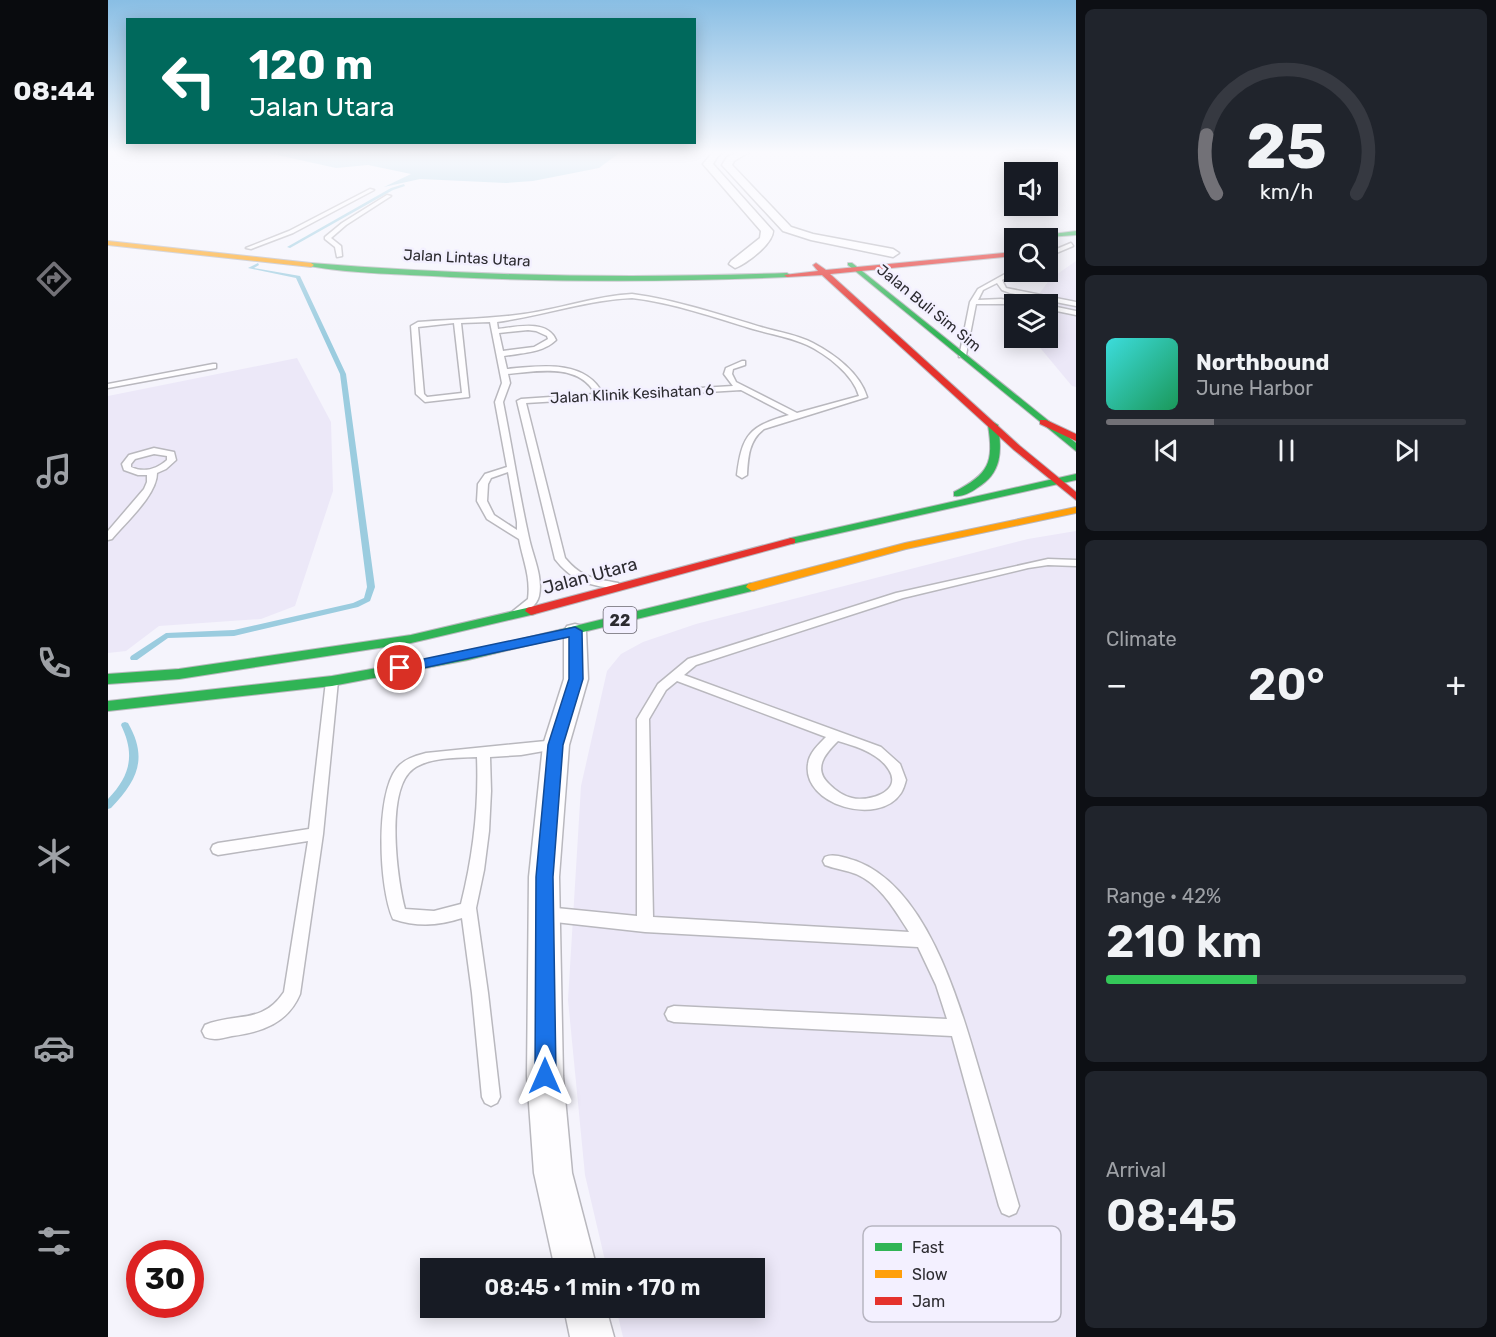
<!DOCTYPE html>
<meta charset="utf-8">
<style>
body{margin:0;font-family:Rubik,sans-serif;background:#20242c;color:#f1f3f6;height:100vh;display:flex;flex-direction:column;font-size:22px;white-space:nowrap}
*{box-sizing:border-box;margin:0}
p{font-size:20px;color:#9ea1a6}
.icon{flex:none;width:33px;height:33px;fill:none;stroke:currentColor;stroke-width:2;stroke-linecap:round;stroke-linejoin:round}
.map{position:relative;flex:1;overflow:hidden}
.side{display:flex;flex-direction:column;gap:9px;padding:9px;background:#0d0f14;width:420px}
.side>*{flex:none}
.hud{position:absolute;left:18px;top:18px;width:570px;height:126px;border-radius:0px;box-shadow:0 3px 15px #0003;background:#00695c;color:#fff;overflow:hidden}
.fabs{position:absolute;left:896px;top:162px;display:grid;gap:12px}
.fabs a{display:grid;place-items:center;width:54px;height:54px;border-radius:0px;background:#171b24;box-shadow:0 3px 15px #0003;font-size:30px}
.speed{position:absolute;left:18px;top:1240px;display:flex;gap:12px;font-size:30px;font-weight:700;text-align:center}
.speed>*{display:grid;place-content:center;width:78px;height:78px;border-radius:50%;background:#171b24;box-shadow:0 3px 15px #0003;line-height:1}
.speed .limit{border:9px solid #d22;background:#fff;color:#111}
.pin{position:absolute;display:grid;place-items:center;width:51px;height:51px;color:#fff;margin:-26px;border:3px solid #fff;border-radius:50%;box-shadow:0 2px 6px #0007}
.me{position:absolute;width:66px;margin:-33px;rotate:0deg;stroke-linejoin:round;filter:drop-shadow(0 0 4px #0008)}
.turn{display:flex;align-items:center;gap:21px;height:126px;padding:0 24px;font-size:27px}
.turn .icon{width:78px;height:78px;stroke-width:2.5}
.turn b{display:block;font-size:42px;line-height:51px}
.big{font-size:45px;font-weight:600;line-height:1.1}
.side .tile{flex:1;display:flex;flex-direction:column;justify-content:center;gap:9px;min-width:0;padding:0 21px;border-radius:9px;background:#20242c}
.side .dial{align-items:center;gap:0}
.dial svg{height:156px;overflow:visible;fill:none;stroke:#363941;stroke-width:7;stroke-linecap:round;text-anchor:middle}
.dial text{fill:#f1f3f6;stroke:none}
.song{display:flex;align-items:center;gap:18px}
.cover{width:72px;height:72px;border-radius:9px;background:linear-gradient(135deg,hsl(180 70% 55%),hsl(150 70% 35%))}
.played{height:6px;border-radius:3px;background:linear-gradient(90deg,#727177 30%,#363941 30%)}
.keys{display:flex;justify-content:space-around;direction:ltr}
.heat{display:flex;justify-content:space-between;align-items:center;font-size:33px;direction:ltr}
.charge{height:9px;border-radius:4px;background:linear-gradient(90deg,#34c759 42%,#363941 0)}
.trip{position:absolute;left:312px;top:1258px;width:345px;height:60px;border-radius:0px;background:#171b24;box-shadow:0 3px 15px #0003;font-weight:600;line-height:60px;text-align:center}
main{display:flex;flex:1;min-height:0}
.dock{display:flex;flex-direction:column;width:108px;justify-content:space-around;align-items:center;background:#090b0e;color:#9ea1a6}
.dock .icon{width:42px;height:42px}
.dock .selected{color:#727177}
.dock b{font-size:27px;color:#f1f3f6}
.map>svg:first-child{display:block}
.built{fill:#ece8f8}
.water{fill:#9bccdf}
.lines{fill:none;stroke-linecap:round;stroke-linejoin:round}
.stream{fill:#9bccdf;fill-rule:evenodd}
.lane-casing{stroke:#b9b8be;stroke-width:3}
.street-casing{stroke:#b9b8be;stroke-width:3}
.fast-casing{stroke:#b9b8be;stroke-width:2}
.slow-casing{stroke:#b9b8be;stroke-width:2}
.jam-casing{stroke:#b9b8be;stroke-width:2}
.lane{fill:#fefdff;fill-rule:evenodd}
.street{fill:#fefdff;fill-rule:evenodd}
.fast{fill:#30b455;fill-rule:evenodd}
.slow{fill:#ff9f0a;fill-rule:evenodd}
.jam{fill:#e5322d;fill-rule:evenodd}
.route{fill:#1a73e8;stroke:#114b97;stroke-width:1.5}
.labels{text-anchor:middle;stroke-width:5;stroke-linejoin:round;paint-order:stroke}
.far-street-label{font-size:15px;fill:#2c2b30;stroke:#f3f0ff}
.shield{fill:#f3f0ff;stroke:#68666e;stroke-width:1.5}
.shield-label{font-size:16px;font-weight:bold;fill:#2c2b30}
.street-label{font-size:18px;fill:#2c2b30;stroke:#f3f0ff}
.key{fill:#f3f0ff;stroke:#b7b5c1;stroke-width:1.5}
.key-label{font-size:16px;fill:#2c2b30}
</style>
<main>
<nav class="dock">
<b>08:44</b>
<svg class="icon selected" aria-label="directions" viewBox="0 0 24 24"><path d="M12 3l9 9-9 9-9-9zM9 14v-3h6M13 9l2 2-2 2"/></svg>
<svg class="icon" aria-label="music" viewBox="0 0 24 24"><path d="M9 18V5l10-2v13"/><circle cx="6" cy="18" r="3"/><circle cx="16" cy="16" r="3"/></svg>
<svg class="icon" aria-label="phone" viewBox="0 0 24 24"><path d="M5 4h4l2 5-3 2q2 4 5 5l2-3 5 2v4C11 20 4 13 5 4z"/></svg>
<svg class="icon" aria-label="climate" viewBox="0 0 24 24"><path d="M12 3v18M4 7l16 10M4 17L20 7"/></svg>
<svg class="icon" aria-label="car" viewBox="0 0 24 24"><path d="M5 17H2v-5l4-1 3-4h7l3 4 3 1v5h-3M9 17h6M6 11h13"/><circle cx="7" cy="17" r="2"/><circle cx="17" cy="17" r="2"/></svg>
<svg class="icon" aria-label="filters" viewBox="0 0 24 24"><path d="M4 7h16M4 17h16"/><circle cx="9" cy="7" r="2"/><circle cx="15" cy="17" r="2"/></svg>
</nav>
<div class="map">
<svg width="968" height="1337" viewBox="0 0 968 1337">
<rect width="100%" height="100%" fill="#f5f4fc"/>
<g class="built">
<polygon points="968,261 968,387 964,386 924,338 939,338 939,304 924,304 942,279"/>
<polygon points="189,358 223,422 225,491 187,606 153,619 51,626 18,651 0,653 0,396"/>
<polygon points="968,531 968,1337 515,1337 508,1308 646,1308 646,1269 499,1269 477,1175 460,1000 473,786 499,671 513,654 535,642 588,624 920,539"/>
</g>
<polygon class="water" points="151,151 514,151 491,168 425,181 398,183 312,179 276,187 303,174 260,165 228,168"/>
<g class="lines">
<g class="stream">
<polygon points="296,184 297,186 285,190 182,248 179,247 283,188"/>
<polygon points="150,263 151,265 146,268 192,276 238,374 267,587 262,601 250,607 126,636 60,638 29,660 23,660 22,658 23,656 58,633 126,630 245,603 256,598 259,587 232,374 188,278 140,268"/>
<path d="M 17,722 L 20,723 C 40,758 30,780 3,808 L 0,809 L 0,799 C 23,775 27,754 13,725 L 14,723 Z"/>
</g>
<g class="lane-casing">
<g id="lane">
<polygon points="262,189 266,190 185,233 143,249 138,248 181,231"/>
<polygon points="279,195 283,196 238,225 223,238 233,246 234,256 229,257 227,247 217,239 217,237 234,223"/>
<polygon points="963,243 965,246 939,257 939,253"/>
<polygon points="906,269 908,272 894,280 898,288 968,302 968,306 902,293 894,290 889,283 875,290 870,300 893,299 923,304 868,304 858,355 851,357 862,302 870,289"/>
<path d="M 524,294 C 568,300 610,314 653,327 C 670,332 690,335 705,343 C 726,354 752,373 759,397 L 656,429 C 641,440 640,457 639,475 L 634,478 L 629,475 C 634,434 642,426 681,415 L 633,390 L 418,403 L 457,558 C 475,579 485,578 510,583 L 511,585 L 510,587 L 506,588 C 481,586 463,580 447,559 L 409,401 L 413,399 L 487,394 C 472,363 429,371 400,374 L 402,383 L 395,402 C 404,447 411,493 421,538 C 425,557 435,576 431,596 C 429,606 416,615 407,613 L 405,611 L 420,599 C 423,577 415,560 411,539 L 379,519 L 369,501 L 370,484 L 377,474 L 399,467 L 387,402 L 394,383 L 382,322 L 353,323 L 361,397 L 317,402 L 308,394 L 303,326 L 310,322 C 345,319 381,319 416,314 C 452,309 487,296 524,294 ZM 524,298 C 566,303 605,317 645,329 C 662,334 682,337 699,345 C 718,354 745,374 751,396 L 689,413 L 628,382 L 624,374 L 625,369 L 637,365 L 637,361 L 634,361 L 618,368 L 616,374 L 625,386 L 495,394 C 477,359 432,366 399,369 L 396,356 C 413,353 435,353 448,340 C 439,319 408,327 390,329 L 389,322 C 434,316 478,300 524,298 ZM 346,323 L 354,393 L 319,397 L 316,394 L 310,327 ZM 420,330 L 428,331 L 439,336 L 440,339 L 426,347 L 395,351 L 391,333 ZM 400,472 L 409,522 L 409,530 L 386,515 L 379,501 L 380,484 L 383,478 Z"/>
<polygon points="939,305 968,311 968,315 939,309"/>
<polygon points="105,364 108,364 108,368 0,388 0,384"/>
<path d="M 46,448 L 66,452 L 68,460 L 58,469 L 49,473 C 49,495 18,522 4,539 L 0,540 L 0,531 L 36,489 L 39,482 L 39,475 L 30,475 L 16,470 L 14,464 L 21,455 ZM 46,454 L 59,456 L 59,460 C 49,469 36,473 23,467 L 23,464 L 27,459 Z"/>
<path d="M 940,559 L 968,560 L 968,566 L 940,565 L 920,568 L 795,598 L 588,665 L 576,675 L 773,747 L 792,764 L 798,780 C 797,784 795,790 793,793 C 771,827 694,805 700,764 C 701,753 711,744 718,737 L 569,681 L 558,690 L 541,719 L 545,917 L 801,932 C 787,910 773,885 748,874 C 738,870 727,869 717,865 L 715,861 L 717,857 C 726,853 738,858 748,861 C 823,889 854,1013 875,1083 C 887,1124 899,1165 911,1206 L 908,1213 L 901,1216 L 894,1213 L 891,1206 L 844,1036 L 566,1022 L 560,1020 L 557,1014 L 560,1008 L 566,1006 L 839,1019 L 828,985 L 810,947 L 537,932 L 438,921 L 432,919 L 430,914 L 432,909 L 438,907 L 529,916 L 529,719 L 550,684 L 580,659 L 788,593 ZM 730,741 C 747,746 771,753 781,770 C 795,792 760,802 744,798 C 735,796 727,790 721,784 C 704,768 718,753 730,741 Z"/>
<path d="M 224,677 L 230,681 L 215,834 L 192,994 C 180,1023 154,1032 124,1036 C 115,1038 106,1041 97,1037 L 94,1031 L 97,1025 C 128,1012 154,1025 176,992 L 200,841 L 110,855 L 105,853 L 103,849 L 105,845 L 110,843 L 201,829 L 218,681 Z"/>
<path d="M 448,740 L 453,742 L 455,745 L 453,748 L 413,755 L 382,757 L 383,791 L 381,831 L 376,870 L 368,908 L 380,993 L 392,1097 L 389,1103 L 383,1106 L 377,1103 L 374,1097 L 364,993 L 354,918 C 330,926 309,927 285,919 C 271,888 267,795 289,768 C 296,759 307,756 318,753 ZM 369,757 C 371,807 365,856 353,904 L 326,911 L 297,909 C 289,879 277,790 305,769 C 321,757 349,758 369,757 Z"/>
</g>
</g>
<g class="street-casing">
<g id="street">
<path d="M 606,151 L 616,151 L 609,157 L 605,164 L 665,231 C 665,244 638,264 627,268 L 621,264 L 623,261 L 652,238 L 653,231 L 595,164 Z"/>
<polygon points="632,151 643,151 626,161 624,165 683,227 705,234 785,249 791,253 785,257 703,240 675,231 614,165 619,157"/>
<polygon points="467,624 475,626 478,631 480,679 461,745 451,877 455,1076 464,1173 489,1269 447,1269 426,1173 419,1076 421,877 435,745 456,679 456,631 459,626"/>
<polygon points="456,1308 498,1308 506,1337 462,1337"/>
</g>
</g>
<g class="fast-casing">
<g id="fast">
<polygon points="968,231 968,235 926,238 929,236"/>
<path d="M 203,263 C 362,276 520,279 679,273 L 682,275 L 679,277 C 566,282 454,282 342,277 C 295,274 246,274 201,266 Z"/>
<polygon points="740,263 744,263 968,443 968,451 740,265"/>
<path d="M 885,422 L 890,425 C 894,452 894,473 869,488 C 862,493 854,497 846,496 L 846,492 C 881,474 886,463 880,425 Z"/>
<polygon points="968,474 968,480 683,544 677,541 683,538"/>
<polygon points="644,583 648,584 650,587 648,590 360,660 224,686 0,711 0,701 224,676 360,652"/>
<polygon points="423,607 429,611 427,614 303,643 71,679 0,684 0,674 71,669 303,635"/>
</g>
</g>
<g class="slow-casing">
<g id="slow">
<polygon points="0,241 203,263 206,265 203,267 0,245"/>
<polygon points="968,507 968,513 798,549 644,591 638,587 640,584 797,543"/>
</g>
</g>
<g class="jam-casing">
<g id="jam">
<polygon points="906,252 906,256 722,274 912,446 968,492 968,500 906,450 714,275 679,277 676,275 710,271 705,265 708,263 718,270"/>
<polygon points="932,420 938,420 968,434 968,441 932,424"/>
<polygon points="683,538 687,539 687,543 423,615 417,611 419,608"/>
</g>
</g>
<use href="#lane" class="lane"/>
<use href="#street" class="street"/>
<use href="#fast" class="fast"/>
<use href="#slow" class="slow"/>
<use href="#jam" class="jam"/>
</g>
<linearGradient id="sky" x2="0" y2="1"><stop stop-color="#89bee4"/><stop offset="0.45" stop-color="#fafafe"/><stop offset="1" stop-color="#fafafe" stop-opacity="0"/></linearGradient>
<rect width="968" height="338" fill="url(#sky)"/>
<polygon class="route" points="467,627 474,631 475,679 455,745 445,877 448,1076 445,1083 437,1086 430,1083 427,1076 428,877 440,745 461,679 461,637 292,673 285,668 292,664"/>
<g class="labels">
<g class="far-street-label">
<text transform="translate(359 258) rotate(3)" y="5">Jalan Lintas Utara</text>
<text transform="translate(821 308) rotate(39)" y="5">Jalan Buli Sim Sim</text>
<text transform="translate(524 394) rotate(-3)" y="5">Jalan Klinik Kesihatan 6</text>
</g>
<rect class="shield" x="495.5" y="607" width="33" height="26" rx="4.5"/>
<g class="shield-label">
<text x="512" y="626">22</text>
</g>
<g class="street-label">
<text transform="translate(482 576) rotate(-15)" y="6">Jalan Utara</text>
</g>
</g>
<rect x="755" y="1226" width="198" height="96" rx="9" class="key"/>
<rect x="767" y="1243" width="27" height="8" fill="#30b455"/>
<rect x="767" y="1270" width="27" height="8" fill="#ff9f0a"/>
<rect x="767" y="1297" width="27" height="8" fill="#e5322d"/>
<g class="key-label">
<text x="804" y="1253">Fast</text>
<text x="804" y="1280">Slow</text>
<text x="804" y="1307">Jam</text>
</g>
</svg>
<div class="fabs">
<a><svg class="icon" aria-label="sound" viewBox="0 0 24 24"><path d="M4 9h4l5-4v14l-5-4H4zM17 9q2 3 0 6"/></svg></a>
<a><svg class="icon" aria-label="search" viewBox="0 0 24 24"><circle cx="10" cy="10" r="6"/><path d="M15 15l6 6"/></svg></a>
<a><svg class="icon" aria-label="layers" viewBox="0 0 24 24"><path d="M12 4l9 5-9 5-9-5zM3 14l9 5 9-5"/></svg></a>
</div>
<div class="speed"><div class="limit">30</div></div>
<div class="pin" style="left:292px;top:668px;background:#d93025"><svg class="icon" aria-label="arrive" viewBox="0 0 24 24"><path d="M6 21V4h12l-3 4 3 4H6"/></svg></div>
<svg class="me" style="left:437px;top:1076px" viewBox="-20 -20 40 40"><path d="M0-17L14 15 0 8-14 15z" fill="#1a73e8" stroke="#fff" stroke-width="4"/></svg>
<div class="trip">08:45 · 1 min · 170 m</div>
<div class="hud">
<div class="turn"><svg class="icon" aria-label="left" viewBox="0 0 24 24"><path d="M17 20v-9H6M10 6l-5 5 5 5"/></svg><div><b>120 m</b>Jalan Utara</div></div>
</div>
</div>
<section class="side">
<div class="tile dial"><svg viewBox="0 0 100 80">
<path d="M14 69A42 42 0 1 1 86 69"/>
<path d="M14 69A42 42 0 0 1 9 39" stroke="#727177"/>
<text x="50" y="56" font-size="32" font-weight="700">25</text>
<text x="50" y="72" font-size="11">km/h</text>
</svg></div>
<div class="tile">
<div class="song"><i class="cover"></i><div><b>Northbound</b><p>June Harbor</p></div></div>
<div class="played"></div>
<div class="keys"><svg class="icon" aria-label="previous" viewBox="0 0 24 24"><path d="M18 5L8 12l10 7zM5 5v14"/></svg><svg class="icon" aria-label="pause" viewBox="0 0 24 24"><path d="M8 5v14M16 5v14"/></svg><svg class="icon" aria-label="next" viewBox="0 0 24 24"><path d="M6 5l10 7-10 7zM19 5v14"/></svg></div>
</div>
<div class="tile"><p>Climate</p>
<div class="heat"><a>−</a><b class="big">20°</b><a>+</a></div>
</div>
<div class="tile"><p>Range · 42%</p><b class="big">210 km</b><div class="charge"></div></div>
<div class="tile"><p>Arrival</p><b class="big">08:45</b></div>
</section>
</main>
